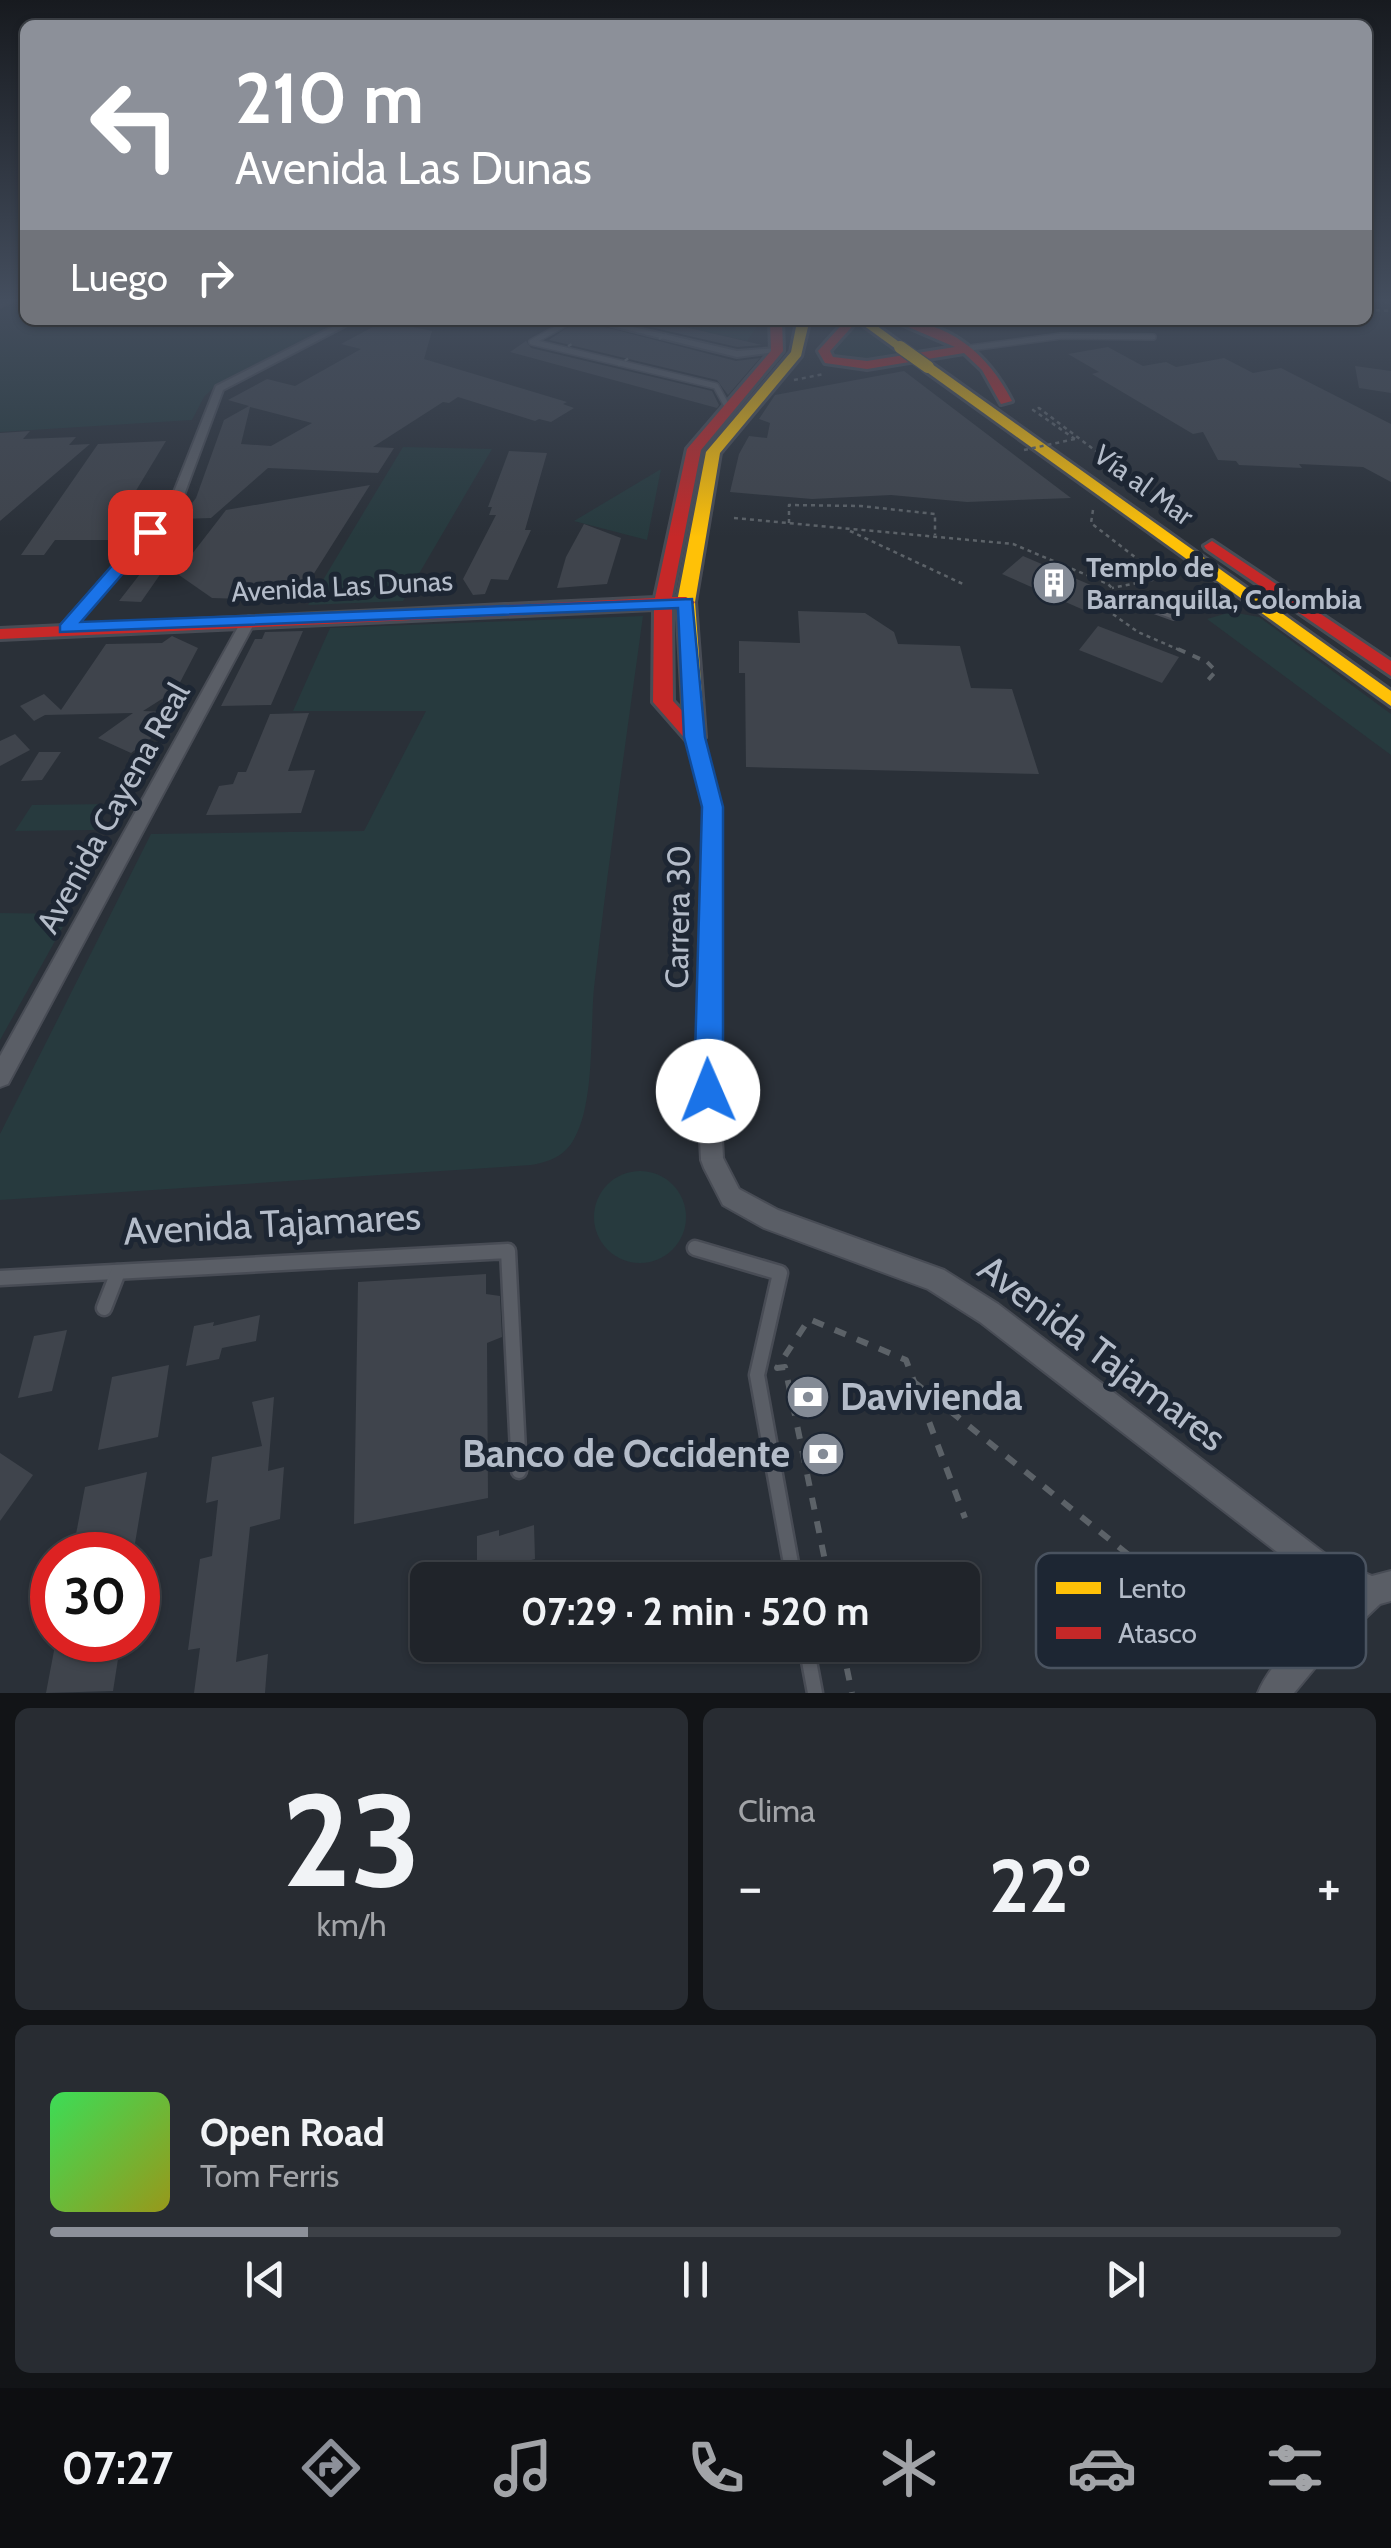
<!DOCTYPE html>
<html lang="es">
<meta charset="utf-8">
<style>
body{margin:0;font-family:Cabin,sans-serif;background:#282c32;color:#f1f3f6;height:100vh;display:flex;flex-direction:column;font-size:38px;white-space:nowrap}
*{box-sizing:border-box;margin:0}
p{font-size:32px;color:#a2a4a8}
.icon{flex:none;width:55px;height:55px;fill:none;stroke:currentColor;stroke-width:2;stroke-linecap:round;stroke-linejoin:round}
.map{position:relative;height:1693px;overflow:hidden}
.panel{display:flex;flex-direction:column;gap:15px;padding:15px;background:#121417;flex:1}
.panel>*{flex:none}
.guide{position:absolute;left:20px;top:20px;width:1352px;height:305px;border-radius:15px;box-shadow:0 2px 8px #0004,0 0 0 2px #3d4147;background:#8c9099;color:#fff;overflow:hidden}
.speed{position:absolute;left:30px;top:1532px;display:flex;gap:20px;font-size:50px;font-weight:700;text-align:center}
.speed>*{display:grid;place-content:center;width:130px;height:130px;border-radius:50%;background:#20242a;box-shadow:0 2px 8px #0004,0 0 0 2px #3d4147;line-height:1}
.speed .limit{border:15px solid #d22;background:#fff;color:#111}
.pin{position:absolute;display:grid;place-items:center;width:85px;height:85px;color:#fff;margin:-42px;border-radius:20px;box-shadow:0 5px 15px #0006}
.me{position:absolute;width:110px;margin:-55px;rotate:359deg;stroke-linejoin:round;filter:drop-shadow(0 0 8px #0008)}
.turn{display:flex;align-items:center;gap:35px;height:210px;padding:0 50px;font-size:45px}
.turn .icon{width:130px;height:130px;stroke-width:2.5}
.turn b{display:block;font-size:70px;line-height:85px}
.then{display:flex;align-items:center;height:95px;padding:0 50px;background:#0003;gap:20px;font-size:38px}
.big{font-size:75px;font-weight:800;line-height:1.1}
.panel .card{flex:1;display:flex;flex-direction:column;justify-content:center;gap:15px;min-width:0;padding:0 35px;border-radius:15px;background:#282c32}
.panel .dial{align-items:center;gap:0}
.dial b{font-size:130px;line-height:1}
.song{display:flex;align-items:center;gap:30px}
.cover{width:120px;height:120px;border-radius:15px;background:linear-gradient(135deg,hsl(130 70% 55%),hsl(60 70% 35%))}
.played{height:10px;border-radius:5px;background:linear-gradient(90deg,#8c9099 20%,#3d4147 20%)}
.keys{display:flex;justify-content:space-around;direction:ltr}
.heat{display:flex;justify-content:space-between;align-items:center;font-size:55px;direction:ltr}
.panel .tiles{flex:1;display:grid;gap:15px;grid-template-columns:1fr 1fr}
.card:last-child{grid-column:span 2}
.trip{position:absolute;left:410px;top:1562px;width:570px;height:100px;border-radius:15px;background:#20242a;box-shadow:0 2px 8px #0004,0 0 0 2px #3d4147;font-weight:800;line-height:100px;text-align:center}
.tabs{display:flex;height:160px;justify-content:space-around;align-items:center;background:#0d0e11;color:#a2a4a8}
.tabs .icon{width:70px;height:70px}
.tabs .selected{color:#8c9099}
.tabs b{font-size:45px;color:#f1f3f6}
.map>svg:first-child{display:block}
.green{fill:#273a3e}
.building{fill:#3f444c;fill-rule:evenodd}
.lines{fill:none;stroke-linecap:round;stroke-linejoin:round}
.lane-far3-casing{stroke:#484c55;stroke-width:8}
.lane-far2-casing{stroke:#484c55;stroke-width:10}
.lane-far1-casing{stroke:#484c55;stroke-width:15}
.lane-casing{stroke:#484c55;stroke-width:19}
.street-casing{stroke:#484c55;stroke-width:4}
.slow-casing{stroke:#484c55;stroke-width:6}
.jam-casing{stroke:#484c55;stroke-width:6}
.path-far2{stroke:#5c6268;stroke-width:2.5;stroke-dasharray:4 4;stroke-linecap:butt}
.path-far1{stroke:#5c6268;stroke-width:4;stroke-dasharray:8 8;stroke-linecap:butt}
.path{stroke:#5c6268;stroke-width:6;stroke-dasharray:12 12;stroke-linecap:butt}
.lane-far3{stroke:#5a5e66;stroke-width:5}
.lane-far2{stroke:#5a5e66;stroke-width:6}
.lane-far1{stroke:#5a5e66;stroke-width:10}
.lane{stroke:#5a5e66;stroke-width:14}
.street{fill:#5a5e66;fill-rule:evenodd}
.slow{fill:#ffc107;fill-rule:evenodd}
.jam{fill:#c62828;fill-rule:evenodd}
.slow-bridge-casing{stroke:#474c53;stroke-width:15;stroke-linecap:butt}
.path-bridge{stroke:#5c6268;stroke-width:2.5;stroke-dasharray:4 4;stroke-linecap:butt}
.slow-bridge{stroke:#ffc107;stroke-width:12}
.route{fill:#1a73e8;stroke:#114b97;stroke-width:2.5}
.labels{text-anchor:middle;stroke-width:10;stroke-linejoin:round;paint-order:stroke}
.far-street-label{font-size:28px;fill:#b4bcc9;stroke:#1d2633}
.far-poi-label{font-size:28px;font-weight:bold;fill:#b4bcc9;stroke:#1d2633;text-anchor:start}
.street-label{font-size:32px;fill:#b4bcc9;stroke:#1d2633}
.near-street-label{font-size:38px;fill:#b4bcc9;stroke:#1d2633}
.near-poi-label{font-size:38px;font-weight:bold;fill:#b4bcc9;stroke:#1d2633;text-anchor:start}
.key{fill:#1d2633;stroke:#4a5360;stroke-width:2.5}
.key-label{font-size:28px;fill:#b4bcc9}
</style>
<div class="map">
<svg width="1391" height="1693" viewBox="0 0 1391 1693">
<rect width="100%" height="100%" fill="#2a3038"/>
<g class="green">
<polygon points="22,300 25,320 341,320 217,384 204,397 192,420 0,432 0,310"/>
<polygon points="655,320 755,320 756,328 747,341"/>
<polygon points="858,323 904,356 868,362 834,357 832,350"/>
<polygon points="403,447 492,449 403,601 308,605"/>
<polygon points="661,469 647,540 574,521"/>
<polygon points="1231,612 1259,617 1391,714 1391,755 1207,619"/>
<path d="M 643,616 C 626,740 608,864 594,988 C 590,1030 595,1103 574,1139 C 565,1156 549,1162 531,1165 L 0,1200 L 0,1134 L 151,834 L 364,831 L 426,711 L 293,711 L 330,628 Z"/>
<polygon points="109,804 94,830 15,831 32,805"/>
<polygon points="0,913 70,914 0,1040"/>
<circle cx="640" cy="1217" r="46"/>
</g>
<g class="building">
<polygon points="578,320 736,361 760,358 728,395 717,380 549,340"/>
<polygon points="620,320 655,320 762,345 737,347"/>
<path d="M 384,321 L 432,331 L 424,359 L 567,402 L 563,404 L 574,408 L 551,422 L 539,419 L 535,421 L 458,397 L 449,403 L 443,402 L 373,447 L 394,448 L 378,473 L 268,468 L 211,518 L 180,519 L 196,498 L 224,420 L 249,406 L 228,400 L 267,379 L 295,386 L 361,349 L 341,344 ZM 250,407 L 312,423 L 271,446 L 241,444 Z"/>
<polygon points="526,341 531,348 712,391 719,405 717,408 510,352"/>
<polygon points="1108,347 1143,366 1166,362 1176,367 1224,358 1253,373 1281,368 1391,424 1391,482 1363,467 1299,464 1302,468 1239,465 1236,461 1218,460 1203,432 1193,434 1092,374 1099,372 1068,354"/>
<polygon points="1355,366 1391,371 1391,393 1359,388"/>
<polygon points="904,371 1071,498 967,502 891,495 812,499 730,492 739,454 749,436 767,438 770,423 759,419 775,395"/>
<polygon points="30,431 23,439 76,437 69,445 90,444 0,521 0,433"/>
<polygon points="166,441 117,522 124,522 108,540 55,540 44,555 21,555 98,444"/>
<polygon points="509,451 547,453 525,530 531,530 508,580 491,579 485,594 473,595 463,579 496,515 489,515 492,507 488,507"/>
<polygon points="370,485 301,594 248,591 243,599 212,598 166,566 141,602 119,601 154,556 149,552 192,554 226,510"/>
<polygon points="584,524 621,538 607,584 557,588 566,557"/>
<polygon points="1023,556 1107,592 1086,611 1002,574"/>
<polygon points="798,611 865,613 894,632 898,644 960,646 971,688 1012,689 1039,774 746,767 745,673 739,673 739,641 800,643"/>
<polygon points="1098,626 1179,657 1162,683 1079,650"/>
<polygon points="303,631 271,705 221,706 255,639 262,639 265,632"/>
<polygon points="172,636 198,648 176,690 143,711 168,712 154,736 131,753 98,738 133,713 45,715 34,721 20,706 44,694 61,710 106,644 162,643"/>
<polygon points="309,713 288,771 315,770 301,813 206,815 219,786 233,784 238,772 246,772 270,714"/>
<polygon points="15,734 30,750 0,766 0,741"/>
<polygon points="39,752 61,752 42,780 21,781"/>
<polygon points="486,1274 486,1294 500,1296 502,1337 487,1343 488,1498 354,1524 358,1282"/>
<polygon points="260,1315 256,1341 222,1348 219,1359 186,1366 194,1326 214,1322 213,1326"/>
<polygon points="67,1330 52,1391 18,1398 34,1336"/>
<polygon points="169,1365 158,1437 98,1450 112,1377"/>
<polygon points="274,1397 268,1471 284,1467 280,1519 250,1527 236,1662 268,1654 265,1693 194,1693 200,1648 188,1650 200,1559 212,1556 218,1500 206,1503 212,1457 262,1446 252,1402"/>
<polygon points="0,1453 33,1475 0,1521"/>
<polygon points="147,1472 133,1555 72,1555 85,1487"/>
<polygon points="534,1525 535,1559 477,1575 477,1536 499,1530 499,1536"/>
<polygon points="56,1640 121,1640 113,1691 46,1693"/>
</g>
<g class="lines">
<g class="lane-far3-casing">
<g id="lane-far3">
<polyline points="572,320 532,342 716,386 728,408"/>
<polyline points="970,348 1061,336 1153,337"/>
</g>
</g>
<g class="lane-far2-casing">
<polyline id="lane-far2" points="1149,607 1174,616"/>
</g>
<g class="lane-far1-casing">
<polyline id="lane-far1" points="694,1248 704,1251"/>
</g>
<g class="lane-casing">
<g id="lane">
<polyline points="695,1248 780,1273 757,1375 794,1580"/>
<polyline points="0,1278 508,1251 519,1471"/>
<polyline points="104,1308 118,1272"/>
<polyline points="806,1645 815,1693"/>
</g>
</g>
<g class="street-casing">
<g id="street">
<polygon points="3,300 14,300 0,307 0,301"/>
<polygon points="346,320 357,320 223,390 181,503 71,631 61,631 61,625 170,502 216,386"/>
<polygon points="588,320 603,320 737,351 777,348 782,351 737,357"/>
<polygon points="249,616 256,620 8,1084 0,1087 0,1056 242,620"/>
<path d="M 695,732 L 703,737 L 721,807 L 718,1057 L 723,1158 L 739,1189 L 778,1210 L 944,1270 L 998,1304 L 1332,1559 L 1372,1576 L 1391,1571 L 1391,1601 L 1380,1604 L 1323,1658 L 1294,1693 L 1258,1693 C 1273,1656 1317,1622 1346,1595 L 1312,1579 L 980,1322 L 928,1289 L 764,1228 L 723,1205 L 704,1168 L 701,1160 L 696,1057 L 705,807 L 687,737 Z"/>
</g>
</g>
<g class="slow-casing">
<g id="slow">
<polygon points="791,320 803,320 808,327 801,356 720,453 695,602 705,737 695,744 685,737 677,602 706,452 791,352 796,327"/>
<polygon points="856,320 869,320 906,347 896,349"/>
<polygon points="924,364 932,364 1391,691 1391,706 924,370"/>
</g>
</g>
<g class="jam-casing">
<g id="jam">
<polygon points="770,320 782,320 783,351 701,450 672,597 686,597 695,602 692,606 672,608 673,701 702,732 705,737 702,742 688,742 653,702 654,609 0,639 0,629 655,598 687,449 771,351"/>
<path d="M 846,320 L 858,320 L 830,351 L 833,357 L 867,361 L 955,347 L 892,320 C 949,320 988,354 1012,401 L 1001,404 L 982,370 L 964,353 L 867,369 L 825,363 L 818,351 Z"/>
<polygon points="1212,541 1391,661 1391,676 1206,549 1204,546"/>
</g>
</g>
<g class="path-far2">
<polyline points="1377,301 1391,303"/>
<polyline points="1368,310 1391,311"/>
<polyline points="794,380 824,374"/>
<polyline points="1075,439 1033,410 1039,408 1113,464 1098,467"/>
<polyline points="1093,510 1091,523 1162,578 1112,588"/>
<polyline points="734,518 1013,544 1108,584 1112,588 1112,610"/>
<polyline points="789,523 789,505 861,506 935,514 935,535"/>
<polyline points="850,531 965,585"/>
<polyline points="1100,605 1138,632 1184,652"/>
</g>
<polyline class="path-far1" points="1178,649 1207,662 1216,671 1208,680"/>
<g class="path">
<polyline points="913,1381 1259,1660"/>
<polyline points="829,1580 785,1367 777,1368 809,1319 906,1360 965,1518"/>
<polyline points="842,1645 852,1693"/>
</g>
<use href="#lane-far3" class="lane-far3"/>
<use href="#lane-far2" class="lane-far2"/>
<use href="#lane-far1" class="lane-far1"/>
<use href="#lane" class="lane"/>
<use href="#street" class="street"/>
<use href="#slow" class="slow"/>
<use href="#jam" class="jam"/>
<g class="slow-bridge-casing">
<polyline id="slow-bridge" points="900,347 928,367"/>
</g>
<g class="path-bridge">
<polyline points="603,326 611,321"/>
<polyline points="659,339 666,334"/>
<polyline points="561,350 572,344"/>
<polyline points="618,365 629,358"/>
<polyline points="1024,450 1075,439"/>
</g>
<use href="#slow-bridge" class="slow-bridge"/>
</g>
<linearGradient id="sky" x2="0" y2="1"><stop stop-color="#171a1f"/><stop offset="0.56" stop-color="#444e5e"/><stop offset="1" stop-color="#444e5e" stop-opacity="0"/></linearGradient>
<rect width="1391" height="537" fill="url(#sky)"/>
<polygon class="route" points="150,527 158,532 156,535 81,622 692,599 705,737 723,807 723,1091 718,1100 708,1104 699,1100 694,1091 702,807 684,737 678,608 60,632 60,625 145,528"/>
<defs>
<g id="building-disc" transform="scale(2.25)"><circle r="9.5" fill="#848b96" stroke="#1d2633"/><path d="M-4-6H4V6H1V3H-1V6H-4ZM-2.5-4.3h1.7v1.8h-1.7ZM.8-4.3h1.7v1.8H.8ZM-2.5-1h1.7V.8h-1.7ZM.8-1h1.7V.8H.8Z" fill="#fff"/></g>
<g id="bank-disc" transform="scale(2.25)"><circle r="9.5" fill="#848b96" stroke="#1d2633"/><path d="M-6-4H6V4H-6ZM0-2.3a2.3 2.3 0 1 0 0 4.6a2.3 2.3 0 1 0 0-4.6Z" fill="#fff"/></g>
</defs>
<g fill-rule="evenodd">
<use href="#building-disc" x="1054" y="583"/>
<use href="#bank-disc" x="808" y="1397"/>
<use href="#bank-disc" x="823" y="1454"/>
</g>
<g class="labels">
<g class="far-street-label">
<text transform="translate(1144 485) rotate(36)" y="10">Vía al Mar</text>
<text transform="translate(342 586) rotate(-3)" y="10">Avenida Las Dunas</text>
</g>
<g class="far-poi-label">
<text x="1086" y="577">Templo de<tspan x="1086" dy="32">Barranquilla, Colombia</tspan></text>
</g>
<g class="street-label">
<text transform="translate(113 808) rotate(-61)" y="11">Avenida Cayena Real</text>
<text transform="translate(678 917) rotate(-89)" y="11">Carrera 30</text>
</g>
<g class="near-street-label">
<text transform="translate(272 1224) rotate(-3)" y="13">Avenida Tajamares</text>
<text transform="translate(1102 1353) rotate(37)" y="13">Avenida Tajamares</text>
</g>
<g class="near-poi-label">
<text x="840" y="1410">Davivienda</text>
<text x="790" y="1467" text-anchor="end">Banco de Occidente</text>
</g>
</g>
<rect x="1036" y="1553" width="330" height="115" rx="15" class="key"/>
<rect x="1056" y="1582" width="45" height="12" fill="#ffc107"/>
<rect x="1056" y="1627" width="45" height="12" fill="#c62828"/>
<g class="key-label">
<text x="1118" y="1598">Lento</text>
<text x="1118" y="1643">Atasco</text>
</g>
</svg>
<div class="speed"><div class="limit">30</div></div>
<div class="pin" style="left:150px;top:532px;background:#d93025"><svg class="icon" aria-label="arrive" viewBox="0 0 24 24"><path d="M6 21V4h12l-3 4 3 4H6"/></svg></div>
<svg class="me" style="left:708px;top:1091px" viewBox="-20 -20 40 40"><circle r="19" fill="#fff"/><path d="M0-13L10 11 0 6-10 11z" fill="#1a73e8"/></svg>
<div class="trip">07:29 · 2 min · 520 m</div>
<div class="guide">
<div class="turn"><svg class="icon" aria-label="left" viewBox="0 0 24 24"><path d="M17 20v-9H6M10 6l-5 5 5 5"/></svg><div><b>210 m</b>Avenida Las Dunas</div></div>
<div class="then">Luego<svg class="icon" aria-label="right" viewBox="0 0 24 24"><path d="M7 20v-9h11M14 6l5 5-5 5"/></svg></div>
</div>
</div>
<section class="panel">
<div class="tiles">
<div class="card dial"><b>23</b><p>km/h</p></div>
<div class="card"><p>Clima</p>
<div class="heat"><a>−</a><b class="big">22°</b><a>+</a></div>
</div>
<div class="card">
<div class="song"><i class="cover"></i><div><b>Open Road</b><p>Tom Ferris</p></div></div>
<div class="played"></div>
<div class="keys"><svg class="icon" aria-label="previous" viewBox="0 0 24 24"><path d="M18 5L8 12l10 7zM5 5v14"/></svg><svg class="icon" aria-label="pause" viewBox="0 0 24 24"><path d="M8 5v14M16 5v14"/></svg><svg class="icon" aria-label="next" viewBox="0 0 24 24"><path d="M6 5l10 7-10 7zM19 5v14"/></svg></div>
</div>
</div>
</section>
<nav class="tabs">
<b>07:27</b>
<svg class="icon selected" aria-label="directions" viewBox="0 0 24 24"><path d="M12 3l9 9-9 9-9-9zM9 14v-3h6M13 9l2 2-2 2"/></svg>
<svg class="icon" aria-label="music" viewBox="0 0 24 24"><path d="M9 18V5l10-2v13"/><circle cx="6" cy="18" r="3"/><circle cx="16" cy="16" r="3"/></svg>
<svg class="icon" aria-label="phone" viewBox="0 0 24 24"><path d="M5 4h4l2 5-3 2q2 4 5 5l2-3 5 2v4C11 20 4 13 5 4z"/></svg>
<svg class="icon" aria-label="climate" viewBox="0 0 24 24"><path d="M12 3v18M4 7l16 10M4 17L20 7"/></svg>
<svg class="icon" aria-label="car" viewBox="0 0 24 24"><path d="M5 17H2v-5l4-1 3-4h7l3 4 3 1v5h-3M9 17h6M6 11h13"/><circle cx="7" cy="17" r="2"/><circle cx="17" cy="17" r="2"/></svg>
<svg class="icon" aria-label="filters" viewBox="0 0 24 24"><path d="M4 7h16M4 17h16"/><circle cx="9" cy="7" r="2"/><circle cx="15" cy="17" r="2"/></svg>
</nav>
